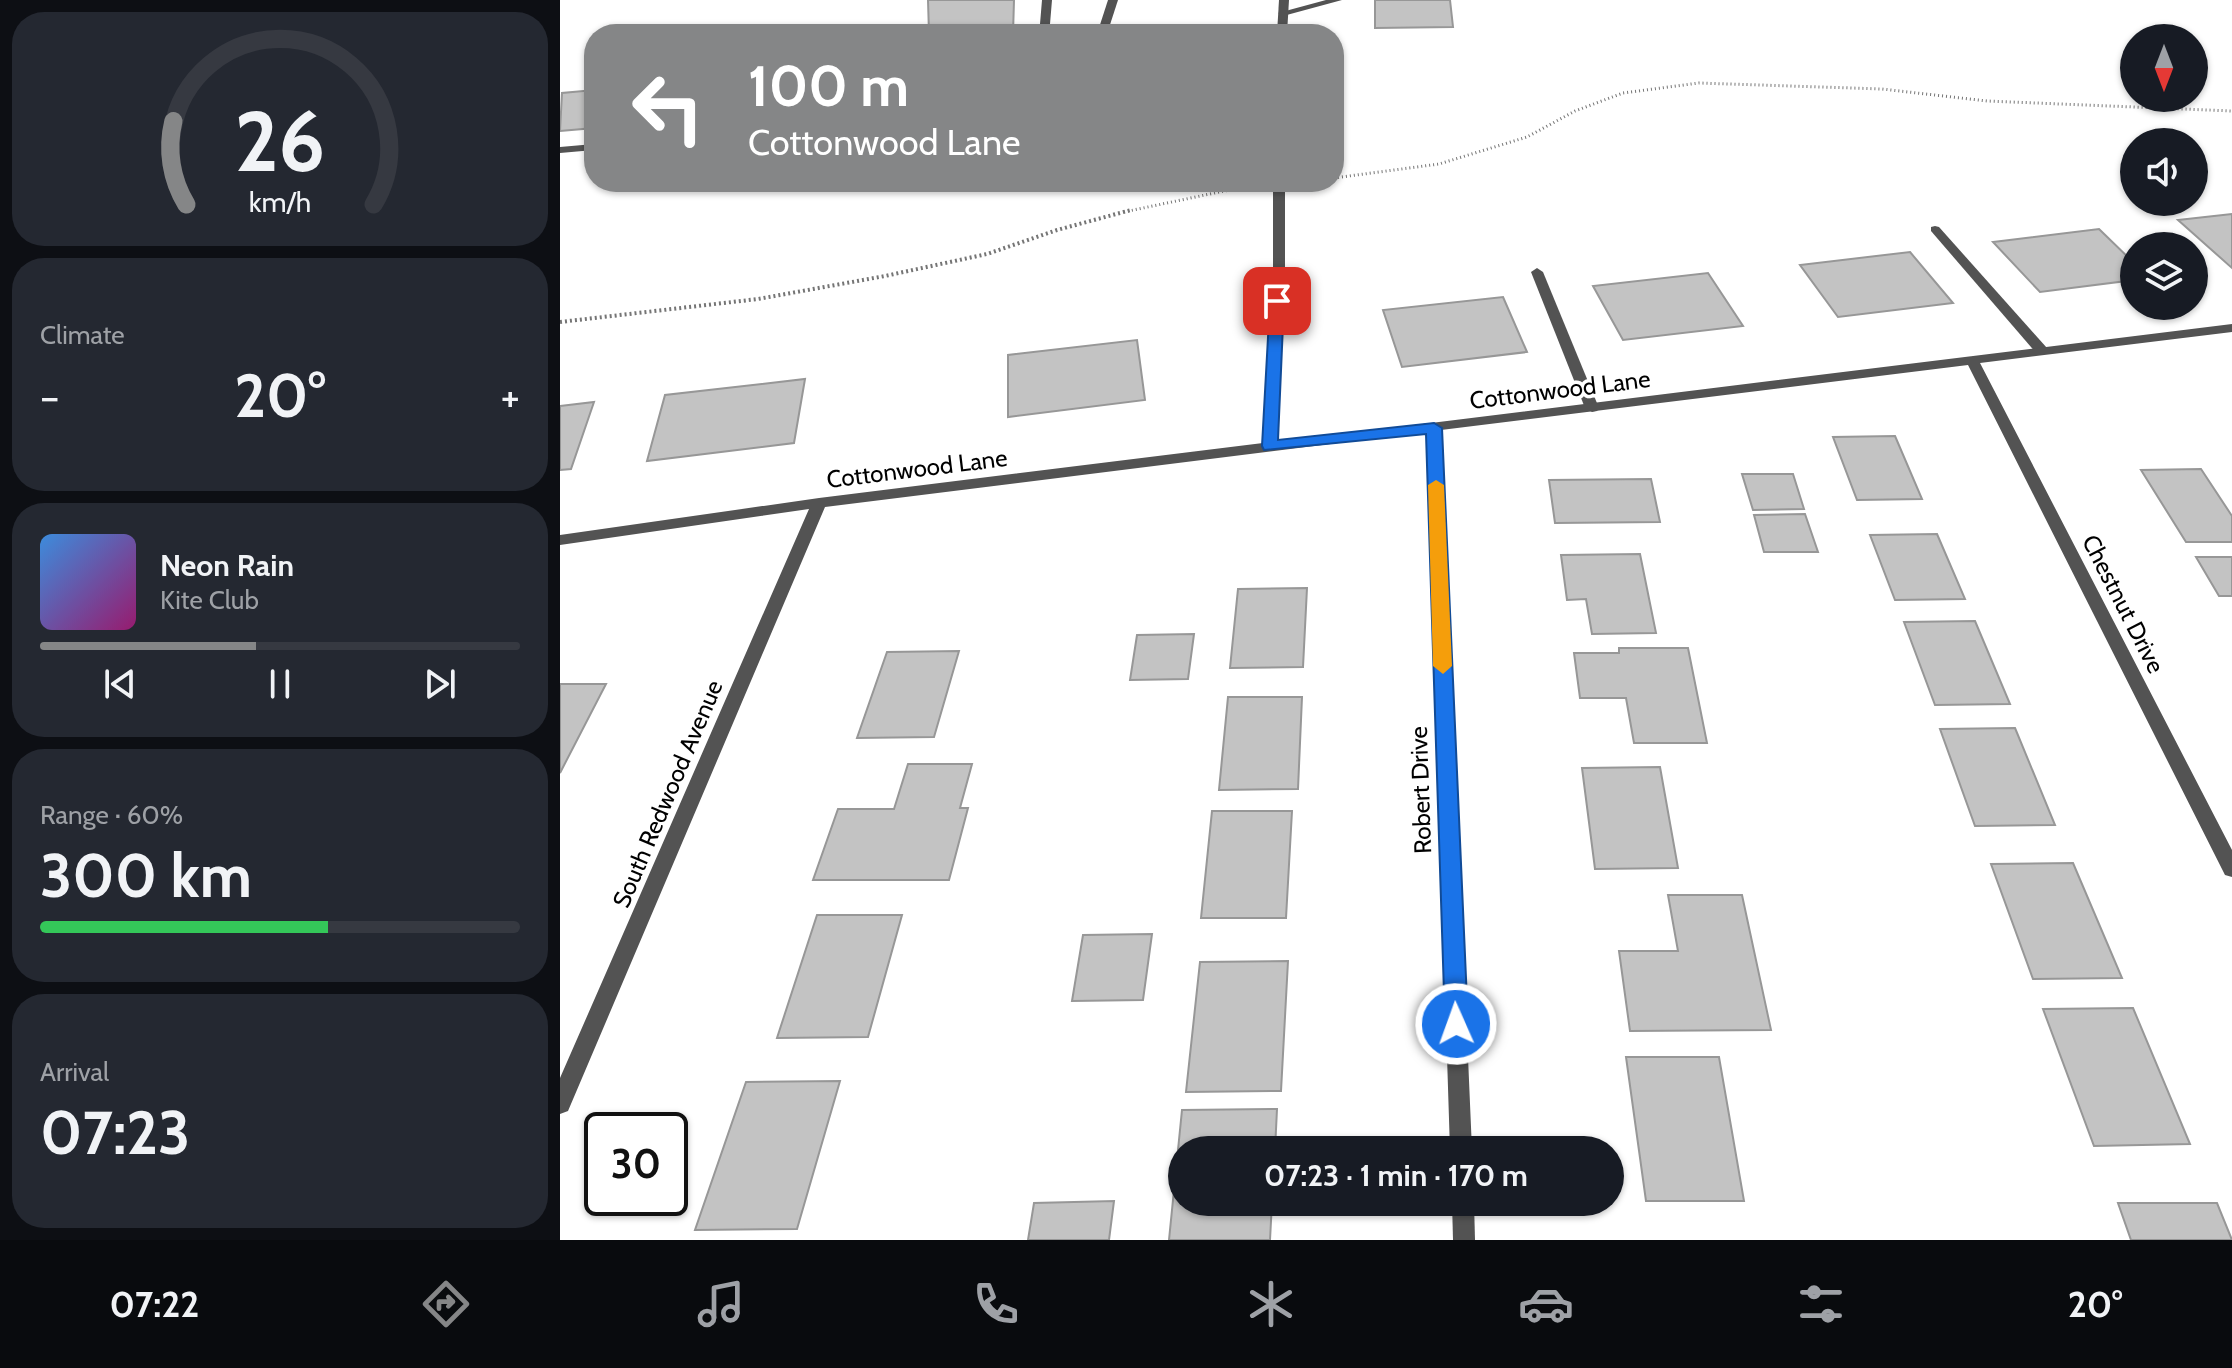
<!DOCTYPE html>
<meta charset="utf-8">
<style>
body{margin:0;font-family:Cabin,sans-serif;background:#242831;color:#f1f3f6;height:100vh;display:flex;flex-direction:column;font-size:30px;white-space:nowrap}
*{box-sizing:border-box;margin:0}
p{font-size:26px;color:#9ea1a6}
.icon{flex:none;width:44px;height:44px;fill:none;stroke:currentColor;stroke-width:2;stroke-linecap:round;stroke-linejoin:round}
.map{position:relative;flex:1;overflow:hidden}
.panel{display:flex;flex-direction:column;gap:12px;padding:12px;background:#0d0f14;width:560px}
.panel>*{flex:none}
.guide{position:absolute;left:24px;top:24px;width:760px;height:168px;border-radius:32px;box-shadow:0 2px 6px #0004;background:#858687;color:#fff;overflow:hidden}
.needle{width:52px;rotate:180deg}
.fabs{position:absolute;left:1560px;top:24px;display:grid;gap:16px}
.fabs a{display:grid;place-items:center;width:88px;height:88px;border-radius:50%;background:#171b24;box-shadow:0 2px 6px #0004;font-size:40px}
.speed{position:absolute;left:24px;top:1112px;display:flex;gap:16px;font-size:40px;font-weight:700;text-align:center}
.speed>*{display:grid;place-content:center;width:104px;height:104px;border-radius:50%;background:#171b24;box-shadow:0 2px 6px #0004;line-height:1}
.speed .limit{border:4px solid #111;border-radius:12px;background:#fff;color:#111}
.pin{position:absolute;display:grid;place-items:center;width:68px;height:68px;color:#fff;margin:-34px;border-radius:16px;box-shadow:0 4px 12px #0006}
.me{position:absolute;width:88px;margin:-44px;rotate:358deg;stroke-linejoin:round;filter:drop-shadow(0 0 6px #0008)}
.turn{display:flex;align-items:center;gap:28px;height:168px;padding:0 32px;font-size:36px}
.turn .icon{width:104px;height:104px;stroke-width:2.5}
.turn b{display:block;font-size:56px;line-height:68px}
.big{font-size:60px;font-weight:700;line-height:1.1}
.panel .card{flex:1;display:flex;flex-direction:column;justify-content:center;gap:12px;min-width:0;padding:0 28px;border-radius:32px;background:#242831}
.panel .dial{align-items:center;gap:0}
.dial svg{height:208px;overflow:visible;fill:none;stroke:#363941;stroke-width:7;stroke-linecap:round;text-anchor:middle}
.dial text{fill:#f1f3f6;stroke:none}
.song{display:flex;align-items:center;gap:24px}
.cover{width:96px;height:96px;border-radius:12px;background:linear-gradient(135deg,hsl(210 70% 55%),hsl(320 70% 35%))}
.played{height:8px;border-radius:4px;background:linear-gradient(90deg,#858687 45%,#363941 45%)}
.keys{display:flex;justify-content:space-around;direction:ltr}
.heat{display:flex;justify-content:space-between;align-items:center;font-size:44px;direction:ltr}
.charge{height:12px;border-radius:6px;background:linear-gradient(90deg,#34c759 60%,#363941 0)}
.trip{position:absolute;left:608px;top:1136px;width:456px;height:80px;border-radius:40px;background:#171b24;box-shadow:0 2px 6px #0004;font-weight:700;line-height:80px;text-align:center}
.tab-bar{display:flex;height:128px;justify-content:space-around;align-items:center;background:#090b0e;color:#9ea1a6}
.tab-bar .icon{width:56px;height:56px}
.tab-bar .active{color:#858687}
.tab-bar b{font-size:36px;color:#f1f3f6}
main{display:flex;flex:1;min-height:0}
.map>svg:first-child{display:block}
.building{fill:#c3c3c3;stroke:#979797;stroke-width:2}
.lines{fill:none;stroke-linecap:round;stroke-linejoin:round}
.path-far1{stroke:#757575;stroke-width:3;stroke-dasharray:1 3;stroke-linecap:butt}
.path{stroke:#757575;stroke-width:4;stroke-dasharray:2 3;stroke-linecap:butt}
.lane{fill:#535353;fill-rule:evenodd}
.street{fill:#535353;fill-rule:evenodd}
.route{fill:#1a73e8;stroke:#114b97;stroke-width:2}
.slow{fill:#f59e0b}
.labels{text-anchor:middle;stroke-width:7;stroke-linejoin:round;paint-order:stroke}
.street-label{font-size:24px;fill:#000;stroke:#fff}
</style>
<main>
<section class="panel">
<div class="card dial"><svg viewBox="0 0 100 80">
<path d="M14 69A42 42 0 1 1 86 69"/>
<path d="M14 69A42 42 0 0 1 9 37" stroke="#858687"/>
<text x="50" y="56" font-size="32" font-weight="700">26</text>
<text x="50" y="72" font-size="11">km/h</text>
</svg></div>
<div class="card"><p>Climate</p>
<div class="heat"><a>−</a><b class="big">20°</b><a>+</a></div>
</div>
<div class="card">
<div class="song"><i class="cover"></i><div><b>Neon Rain</b><p>Kite Club</p></div></div>
<div class="played"></div>
<div class="keys"><svg class="icon" aria-label="previous" viewBox="0 0 24 24"><path d="M18 5L8 12l10 7zM5 5v14"/></svg><svg class="icon" aria-label="pause" viewBox="0 0 24 24"><path d="M8 5v14M16 5v14"/></svg><svg class="icon" aria-label="next" viewBox="0 0 24 24"><path d="M6 5l10 7-10 7zM19 5v14"/></svg></div>
</div>
<div class="card"><p>Range · 60%</p><b class="big">300 km</b><div class="charge"></div></div>
<div class="card"><p>Arrival</p><b class="big">07:23</b></div>
</section>
<div class="map">
<svg width="1672" height="1240" viewBox="0 0 1672 1240">
<rect width="100%" height="100%" fill="#fff"/>
<g class="building">
<polygon points="368,0 454,0 453,34 369,34"/>
<polygon points="815,0 890,0 893,27 815,28"/>
<polygon points="34,90 34,128 0,131 2,93"/>
<polygon points="1672,214 1672,268 1618,220"/>
<polygon points="1539,229 1574,263 1574,280 1480,292 1433,242"/>
<polygon points="1350,252 1393,303 1278,317 1240,265"/>
<polygon points="1148,273 1183,326 1063,340 1033,286"/>
<polygon points="943,297 967,352 842,367 823,310"/>
<polygon points="577,340 585,400 448,417 448,355"/>
<polygon points="245,379 234,443 87,461 105,395"/>
<polygon points="34,402 11,469 0,470 0,406"/>
<polygon points="1335,436 1362,499 1297,500 1273,437"/>
<polygon points="1641,469 1672,516 1672,542 1626,542 1581,470"/>
<polygon points="1182,474 1233,474 1244,509 1193,510"/>
<polygon points="1091,479 1100,522 995,523 989,480"/>
<polygon points="1245,514 1258,552 1204,552 1194,515"/>
<polygon points="1377,534 1405,599 1335,600 1310,535"/>
<polygon points="1080,554 1096,633 1032,634 1026,599 1007,600 1001,555"/>
<polygon points="1636,557 1672,557 1672,596 1659,596"/>
<polygon points="747,588 743,667 670,668 678,589"/>
<polygon points="1415,621 1450,704 1375,705 1344,622"/>
<polygon points="634,634 628,679 570,680 577,635"/>
<polygon points="1059,648 1128,648 1147,743 1074,743 1066,698 1020,698 1014,653 1059,653"/>
<polygon points="399,651 374,737 297,738 327,652"/>
<polygon points="0,684 46,684 0,773"/>
<polygon points="668,697 742,697 738,789 659,790"/>
<polygon points="1455,728 1495,825 1415,826 1380,729"/>
<polygon points="348,764 412,764 400,808 408,808 389,880 253,880 278,809 334,809"/>
<polygon points="1100,767 1118,868 1035,869 1022,768"/>
<polygon points="652,811 732,811 726,918 641,918"/>
<polygon points="1513,863 1562,978 1473,979 1431,864"/>
<polygon points="1108,895 1182,895 1211,1030 1070,1031 1059,951 1118,951"/>
<polygon points="257,915 342,915 308,1037 217,1038"/>
<polygon points="592,934 583,1000 512,1001 523,935"/>
<polygon points="728,961 721,1091 626,1092 640,962"/>
<polygon points="1573,1008 1630,1144 1534,1146 1483,1009"/>
<polygon points="1066,1057 1159,1057 1184,1201 1086,1201"/>
<polygon points="280,1081 237,1229 135,1230 186,1082"/>
<polygon points="717,1109 715,1150 622,1150 622,1202 712,1202 710,1240 609,1240 622,1110"/>
<polygon points="554,1201 549,1240 468,1240 474,1203"/>
<polygon points="1558,1203 1657,1203 1672,1240 1571,1240"/>
</g>
<g class="lines">
<g class="path-far1">
<polyline points="774,178 879,164 967,137 1015,111 1063,93 1139,83 1322,89 1427,101 1672,111"/>
<polyline points="564,212 688,186"/>
</g>
<polyline class="path" points="0,322 198,299 325,276 427,254 497,230 571,210"/>
<g class="lane">
<polygon points="548,0 558,0 547,34 537,34"/>
<polygon points="766,0 782,0 723,16 718,13"/>
<polygon points="1375,226 1379,227 1487,348 1487,354 1477,354 1371,231 1371,227"/>
<polygon points="977,268 983,272 1039,408 1037,411 1032,412 1025,408 971,272"/>
</g>
<g class="street">
<polygon points="482,0 492,0 490,24 486,34 476,34 480,24"/>
<polygon points="719,0 729,0 727,34 717,34"/>
<polygon points="34,144 34,150 0,153 0,147"/>
<polygon points="713,182 725,182 725,268 717,442 1672,324 1672,332 1420,363 1672,850 1672,877 1665,875 1408,365 881,430 912,1150 890,1150 867,432 265,507 8,1111 0,1114 0,1078 249,509 0,545 0,535 259,498 703,443 713,268"/>
<polygon points="892,1202 914,1202 915,1240 893,1240"/>
</g>
</g>
<polygon class="route" points="717,297 724,301 718,440 874,423 882,428 908,1024 904,1032 896,1036 888,1032 885,1024 866,434 704,450 702,446 710,301"/>
<polygon class="slow" points="876,480 884,485 892,666 883,674 873,666 868,485"/>
<g class="labels">
<g class="street-label">
<text transform="translate(1000 390) rotate(-7)" y="8">Cottonwood Lane</text>
<text transform="translate(357 469) rotate(-7)" y="8">Cottonwood Lane</text>
<text transform="translate(1563 604) rotate(63)" y="8">Chestnut Drive</text>
<text transform="translate(861 790) rotate(-92)" y="8">Robert Drive</text>
<text transform="translate(108 794) rotate(-67)" y="8">South Redwood Avenue</text>
</g>
</g>
</svg>
<div class="fabs">
<a><svg class="needle" viewBox="-14 -14 28 28"><path d="M0-13l5 13h-10z" fill="#e53935"/><path d="M0 13l5-13h-10z" fill="#9ea1a6"/></svg></a>
<a><svg class="icon" aria-label="sound" viewBox="0 0 24 24"><path d="M4 9h4l5-4v14l-5-4H4zM17 9q2 3 0 6"/></svg></a>
<a><svg class="icon" aria-label="layers" viewBox="0 0 24 24"><path d="M12 4l9 5-9 5-9-5zM3 14l9 5 9-5"/></svg></a>
</div>
<div class="speed"><div class="limit">30</div></div>
<div class="pin" style="left:717px;top:301px;background:#d93025"><svg class="icon" aria-label="arrive" viewBox="0 0 24 24"><path d="M6 21V4h12l-3 4 3 4H6"/></svg></div>
<svg class="me" style="left:896px;top:1024px" viewBox="-20 -20 40 40"><circle r="17" fill="#1a73e8" stroke="#fff" stroke-width="3"/><path d="M0-11L8 9 0 5-8 9z" fill="#fff"/></svg>
<div class="trip">07:23 · 1 min · 170 m</div>
<div class="guide">
<div class="turn"><svg class="icon" aria-label="left" viewBox="0 0 24 24"><path d="M17 20v-9H6M10 6l-5 5 5 5"/></svg><div><b>100 m</b>Cottonwood Lane</div></div>
</div>
</div>
</main>
<nav class="tab-bar">
<b>07:22</b>
<svg class="icon active" aria-label="directions" viewBox="0 0 24 24"><path d="M12 3l9 9-9 9-9-9zM9 14v-3h6M13 9l2 2-2 2"/></svg>
<svg class="icon" aria-label="music" viewBox="0 0 24 24"><path d="M9 18V5l10-2v13"/><circle cx="6" cy="18" r="3"/><circle cx="16" cy="16" r="3"/></svg>
<svg class="icon" aria-label="phone" viewBox="0 0 24 24"><path d="M5 4h4l2 5-3 2q2 4 5 5l2-3 5 2v4C11 20 4 13 5 4z"/></svg>
<svg class="icon" aria-label="climate" viewBox="0 0 24 24"><path d="M12 3v18M4 7l16 10M4 17L20 7"/></svg>
<svg class="icon" aria-label="car" viewBox="0 0 24 24"><path d="M5 17H2v-5l4-1 3-4h7l3 4 3 1v5h-3M9 17h6M6 11h13"/><circle cx="7" cy="17" r="2"/><circle cx="17" cy="17" r="2"/></svg>
<svg class="icon" aria-label="filters" viewBox="0 0 24 24"><path d="M4 7h16M4 17h16"/><circle cx="9" cy="7" r="2"/><circle cx="15" cy="17" r="2"/></svg>
<b>20°</b>
</nav>
